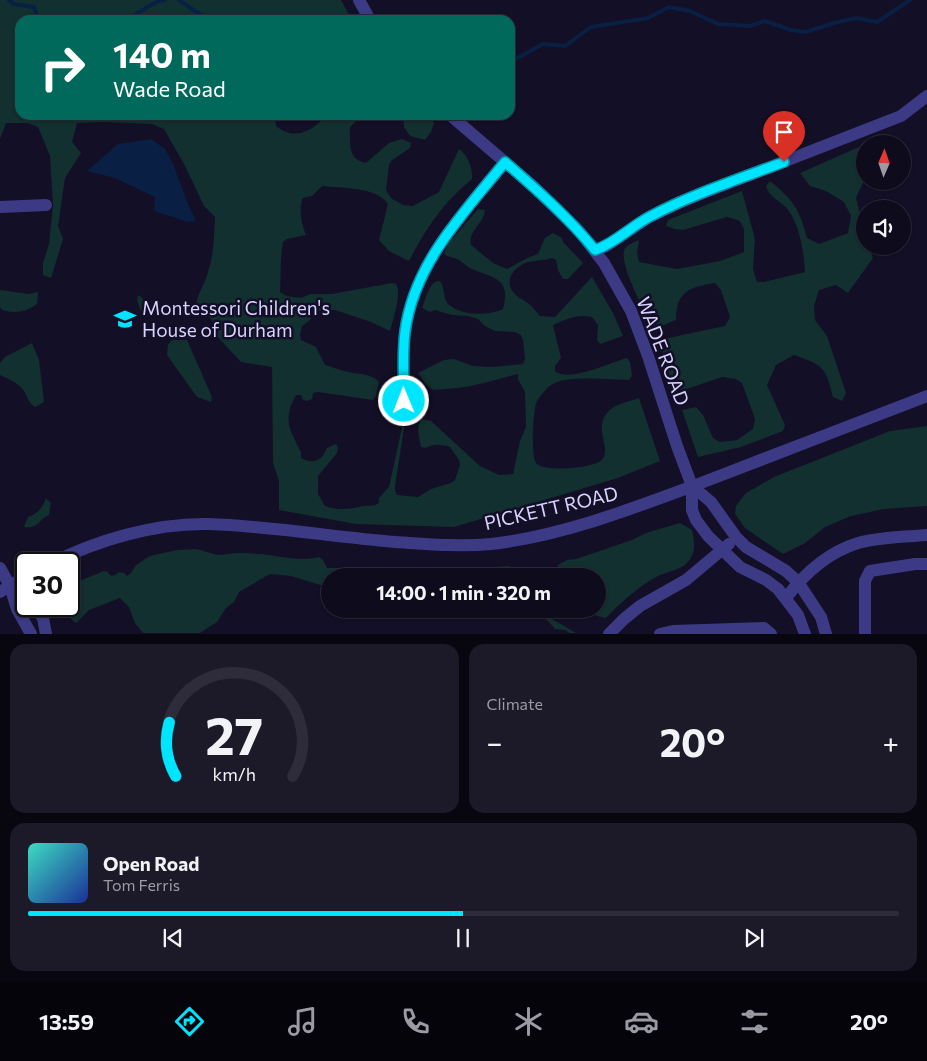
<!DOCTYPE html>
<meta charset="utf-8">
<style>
body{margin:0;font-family:Commissioner,sans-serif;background:#1c1929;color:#f1f3f6;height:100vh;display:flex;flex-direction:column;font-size:19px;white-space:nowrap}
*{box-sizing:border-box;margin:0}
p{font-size:16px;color:#9b9ba3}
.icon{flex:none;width:28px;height:28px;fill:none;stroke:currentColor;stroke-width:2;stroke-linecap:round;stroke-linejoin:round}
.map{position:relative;height:634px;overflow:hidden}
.drawer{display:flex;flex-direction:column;gap:10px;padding:10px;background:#08060f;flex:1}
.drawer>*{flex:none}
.hud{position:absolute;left:15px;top:15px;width:500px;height:105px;border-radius:15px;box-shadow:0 1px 4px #0004,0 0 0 1px #2e2b3b;background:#00695c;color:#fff;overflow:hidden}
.needle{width:32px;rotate:2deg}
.buttons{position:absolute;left:856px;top:135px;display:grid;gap:10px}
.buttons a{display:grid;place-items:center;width:55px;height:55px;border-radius:50%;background:#0e0b1c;box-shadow:0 1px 4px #0004,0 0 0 1px #2e2b3b;font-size:25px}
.speed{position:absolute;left:15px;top:552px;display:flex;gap:10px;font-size:25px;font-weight:700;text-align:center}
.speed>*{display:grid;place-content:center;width:65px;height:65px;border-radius:50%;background:#0e0b1c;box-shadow:0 1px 4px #0004,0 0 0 1px #2e2b3b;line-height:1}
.speed .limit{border:2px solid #111;border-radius:8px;background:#fff;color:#111}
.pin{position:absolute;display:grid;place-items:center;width:42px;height:42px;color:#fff;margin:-51px -21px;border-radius:50% 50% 50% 0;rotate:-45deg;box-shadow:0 0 5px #0007}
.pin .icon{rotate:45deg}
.me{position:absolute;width:55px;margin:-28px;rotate:359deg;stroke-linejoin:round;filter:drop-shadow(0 0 4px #0008)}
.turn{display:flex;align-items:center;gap:18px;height:105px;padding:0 15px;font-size:22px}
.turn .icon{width:65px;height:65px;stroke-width:2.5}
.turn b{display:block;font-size:35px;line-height:42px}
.big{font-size:38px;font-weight:700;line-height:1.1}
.drawer .tile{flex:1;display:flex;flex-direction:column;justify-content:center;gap:8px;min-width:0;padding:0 18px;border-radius:15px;background:#1c1929}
.drawer .dial{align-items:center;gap:0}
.dial svg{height:130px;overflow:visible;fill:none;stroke:#2e2b3b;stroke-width:7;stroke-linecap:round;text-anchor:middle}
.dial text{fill:#f1f3f6;stroke:none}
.song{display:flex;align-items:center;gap:15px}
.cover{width:60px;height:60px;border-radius:8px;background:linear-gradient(135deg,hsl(170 70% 55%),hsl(230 70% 35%))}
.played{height:5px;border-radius:2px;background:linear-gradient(90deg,#00e5ff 50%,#2e2b3b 50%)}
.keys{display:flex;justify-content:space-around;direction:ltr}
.heat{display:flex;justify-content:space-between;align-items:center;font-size:28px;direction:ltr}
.drawer .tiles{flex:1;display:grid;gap:10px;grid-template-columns:1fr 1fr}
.tile:last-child{grid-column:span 2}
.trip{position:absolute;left:321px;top:568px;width:285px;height:50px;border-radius:25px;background:#0e0b1c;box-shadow:0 1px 4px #0004,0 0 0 1px #2e2b3b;font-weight:700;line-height:50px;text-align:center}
.tab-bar{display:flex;height:80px;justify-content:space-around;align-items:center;background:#06040b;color:#9b9ba3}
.tab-bar .icon{width:35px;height:35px}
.tab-bar .current{color:#00e5ff}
.tab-bar b{font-size:22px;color:#f1f3f6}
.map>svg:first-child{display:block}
.green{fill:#12302f}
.water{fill:#0a1f44}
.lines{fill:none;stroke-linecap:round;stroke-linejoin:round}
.stream{stroke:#0a1f44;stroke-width:4}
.minor{stroke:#3d3a85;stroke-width:12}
.route-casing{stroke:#0095a6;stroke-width:12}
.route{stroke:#00e5ff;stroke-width:9}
.labels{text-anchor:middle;stroke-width:5;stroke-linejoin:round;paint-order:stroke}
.poi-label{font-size:19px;fill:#d9d4ff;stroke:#130f26;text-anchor:start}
.street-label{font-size:19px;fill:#d9d4ff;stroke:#130f26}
</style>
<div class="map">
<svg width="927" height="634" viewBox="0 0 927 634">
<rect width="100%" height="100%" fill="#130f26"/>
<g class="green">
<path d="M 0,0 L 341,0 L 352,20 L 20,20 L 20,115 L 275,115 L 276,126 C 296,142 313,130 327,115 L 362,115 C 359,119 354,123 351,126 C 349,130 350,135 350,139 C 350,151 352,160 366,163 L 389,143 L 402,139 L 411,143 L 410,148 L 391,161 L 389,165 L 386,190 L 391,198 L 403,205 L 413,206 L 439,192 L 459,149 C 468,155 473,169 472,179 C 442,204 427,227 409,261 L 389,251 L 379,240 L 388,204 C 378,187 340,188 322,186 L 312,196 L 303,198 C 298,209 302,225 306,235 L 287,239 L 283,242 C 280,258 281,275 280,292 L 286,296 L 301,298 L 310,294 L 332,294 L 392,283 L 396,284 C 402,294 393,320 390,331 L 371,322 L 335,310 L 314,311 L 310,320 L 302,326 L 300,335 L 301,340 L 316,347 L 325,365 C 333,367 341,371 349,372 C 360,375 371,373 379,382 L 376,396 L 373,400 L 318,392 L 313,393 L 312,399 L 307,401 L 303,400 L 301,395 L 296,395 C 282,421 290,428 301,453 L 301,458 C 314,465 322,460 327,448 L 336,444 L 338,448 L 337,453 L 318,476 L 318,494 L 325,506 C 338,511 349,509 363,506 C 369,505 374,507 379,503 L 379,498 L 389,487 L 403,423 L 404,428 L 395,486 L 395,491 L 397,495 L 418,497 L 431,489 L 451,483 L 455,480 L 460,465 L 459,460 L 450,447 C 442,445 434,443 426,448 L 421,447 C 419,437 416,428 421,419 L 431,421 L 480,466 L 499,475 L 513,474 L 520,441 L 526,427 L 525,392 L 518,379 L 518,374 C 494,380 471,388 446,389 C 442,389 437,390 434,390 C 427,388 422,378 418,373 L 444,360 L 454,359 L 473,366 L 493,367 L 523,364 L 525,359 L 523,340 L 521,335 L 515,332 L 495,331 L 485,326 L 478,319 L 468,316 L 452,315 L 435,310 L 430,312 L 422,308 C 426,299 429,280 440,281 C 445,288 443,298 448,304 C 461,316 488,316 503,309 C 511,278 495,279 472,269 C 467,267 464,263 459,260 C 454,257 449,258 444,254 L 448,244 L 478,209 L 485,210 C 484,224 468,230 471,245 L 493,263 L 507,269 C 517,264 527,257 538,254 L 545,238 L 553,233 L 562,238 L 563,242 L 583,263 L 568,279 L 563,279 L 558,270 L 556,260 L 552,258 C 543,261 533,260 525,263 C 514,268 504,280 513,292 C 517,297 524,300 529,304 C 533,307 536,312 540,316 L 555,317 L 592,277 L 613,313 L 623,336 L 600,344 L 597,340 L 598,325 L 592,317 C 577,314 567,319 553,325 L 561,358 L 555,366 L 555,371 C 569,383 611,362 627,358 L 630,362 L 632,376 L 629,380 C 610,380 568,375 553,384 C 548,386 540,396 537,401 C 533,408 530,459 537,464 C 549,472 581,468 594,464 C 621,456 587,428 611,409 C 618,403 631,401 639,398 L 660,461 L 618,478 L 454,527 L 356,524 L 279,510 L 279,481 L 273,463 L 272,367 L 241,362 L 213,332 L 212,320 L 196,305 C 198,292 205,284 208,272 C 214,254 214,236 215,217 L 204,206 L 184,164 L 164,129 L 152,124 L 103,122 L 77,123 L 72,142 L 81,153 L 65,178 L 58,226 L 63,239 L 51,278 L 43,275 L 43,263 L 49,244 L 53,205 L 50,156 L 38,127 L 28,123 L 6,123 L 0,139 Z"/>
<path d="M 403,115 C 414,115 429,111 434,123 L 431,132 L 425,140 L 410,136 L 404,127 Z"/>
<path d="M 859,147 L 865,148 L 865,178 L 856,198 L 865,235 L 865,246 L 869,246 L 873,258 L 848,293 L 836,285 L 819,290 L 814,306 L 815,320 L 827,336 L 846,393 L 842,401 L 833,397 C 826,367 823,365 794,355 L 776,365 L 767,385 L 785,425 L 783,431 L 741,447 L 698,457 L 682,410 L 696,407 L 703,415 L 713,438 L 720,442 L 737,440 L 753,429 L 755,419 L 742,383 L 736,379 L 722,377 L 675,393 L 659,340 L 725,326 L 730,317 L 721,290 L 715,283 C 690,287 676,291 676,320 L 654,329 C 646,314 620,267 624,251 C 626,244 633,243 639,240 L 637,253 L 639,262 L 677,269 L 720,261 L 744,252 L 744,229 L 740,221 L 727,217 L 683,230 L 675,229 L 666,226 L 668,220 L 742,191 L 755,239 L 753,269 L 757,282 L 764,282 L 805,272 C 804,253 800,227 789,211 C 782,201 769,198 766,186 L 770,181 C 794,201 799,208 807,238 L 819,244 L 848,233 L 851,216 L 844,202 L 826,191 L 810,186 L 800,173 Z"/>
<path d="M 0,290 L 29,294 L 38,292 L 37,304 C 27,312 14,314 2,310 L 0,307 Z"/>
<polygon points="138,295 149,303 154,311 146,313 141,312 137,300"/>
<polygon points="172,340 187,340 212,397 211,402 197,397 167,355 168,345"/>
<path d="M 32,343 L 39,360 L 44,402 L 35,407 C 27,401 29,399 24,391 C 19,383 8,379 0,375 L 0,363 L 5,357 Z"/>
<polygon points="927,426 927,506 884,509 851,516 825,527 805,543 783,554 745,528 735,514 736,506 746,493 774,477 890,431"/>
<path d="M 46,498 L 51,503 L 49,515 C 38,520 39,529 24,527 L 28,517 C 38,513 42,509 46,498 Z"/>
<path d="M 680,523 L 692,530 C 695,543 696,553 687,563 C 680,570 666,572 658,576 C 638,587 622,601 606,618 L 597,616 L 588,609 L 598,609 L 598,576 L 560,576 L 557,570 L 558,565 L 567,560 L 576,559 L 632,540 L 646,533 Z"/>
<path d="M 196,549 C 203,550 211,554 218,555 C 225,555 231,553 238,553 C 246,553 254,554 261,554 C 282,556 298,562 319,557 L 323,560 L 327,568 L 352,568 L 361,573 L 365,570 L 368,576 L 330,576 L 330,588 L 291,576 L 270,574 L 239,592 L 234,602 L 226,608 L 217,622 L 200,633 L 143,633 L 135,623 L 129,607 L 120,598 L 89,610 L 76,623 L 71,619 L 64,606 L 69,606 L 69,585 L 104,571 L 108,572 L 111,576 L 115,575 L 119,572 L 124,573 L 127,576 L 131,573 L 136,565 L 150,556 L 177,550 Z"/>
<path d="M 507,566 L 517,568 L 525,576 L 385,576 L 397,567 L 412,569 L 417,573 C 447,569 477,569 507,566 Z"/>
<path d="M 513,609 L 548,609 L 552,619 L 576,633 L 569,633 L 566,630 L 555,629 C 541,613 539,611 517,613 Z"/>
</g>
<polygon class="water" points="151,139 165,149 173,164 186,199 196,221 188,222 154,211 155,197 115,178 87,171 118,144"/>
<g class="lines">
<g class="stream">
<polyline points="9,0 14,4 34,7 39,20"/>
<polyline points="179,0 202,16 210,20"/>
<polyline points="126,20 158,1 165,0"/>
<polyline points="510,62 543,44 565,46 591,27 648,18 669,7 690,11 718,24 750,26 765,21 791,30 806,32 834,23 856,18 877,22 910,0"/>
</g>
<g class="minor">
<polyline points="359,0 370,20"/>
<polyline points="450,115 533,186 579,231 604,263 631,311 648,356 677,446 692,486 692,510 696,520 708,536 740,567 766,580 778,589 798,615 805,634"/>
<polyline points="0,207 46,205"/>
<polyline points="595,250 606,246 649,217 680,202 901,116 927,96"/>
<path d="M 404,401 C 404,378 402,355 405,332 C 414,263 463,214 505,162"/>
<polyline points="692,486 711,502 736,537 746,547 786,571 798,582 821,617 826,634"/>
<path d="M 50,564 C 97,540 155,523 208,524 C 271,526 333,537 395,542 C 427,544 459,547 491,544 C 562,536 634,508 701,483 C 776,454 852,425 927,396"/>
<polyline points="0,568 10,586 17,609 31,634"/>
<polyline points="10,586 26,598"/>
<polyline points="0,592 26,576"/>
<path d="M 786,598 C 804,574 829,552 858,543 C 880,537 905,537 927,535"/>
<polyline points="34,606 43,618 46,634"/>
<polyline points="609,634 624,619 640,606 686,580 729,544"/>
<polyline points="660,634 673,631 764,628 771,634"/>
<polyline points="865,634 865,581 870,571 915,564 927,564"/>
</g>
</g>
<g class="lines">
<g class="route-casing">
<path id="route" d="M 404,401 C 404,378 402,355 405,332 C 414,263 463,214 505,162 C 536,189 568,217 595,250 C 616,243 631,226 651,216 C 693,194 739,179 784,162"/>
</g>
<use href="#route" class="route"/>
</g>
<defs>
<g id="school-bare" transform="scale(1.725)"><path d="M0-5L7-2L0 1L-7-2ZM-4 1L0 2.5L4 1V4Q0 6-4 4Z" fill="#00e5ff" stroke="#130f26" stroke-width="2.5" paint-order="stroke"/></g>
</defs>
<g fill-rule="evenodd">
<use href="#school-bare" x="125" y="319"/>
</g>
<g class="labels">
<g class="poi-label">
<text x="142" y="315">Montessori Children's<tspan x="142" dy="22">House of Durham</tspan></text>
</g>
<g class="street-label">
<text transform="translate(663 351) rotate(69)" y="7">WADE ROAD</text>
<text transform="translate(551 508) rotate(-13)" y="7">PICKETT ROAD</text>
</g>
</g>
</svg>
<div class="buttons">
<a><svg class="needle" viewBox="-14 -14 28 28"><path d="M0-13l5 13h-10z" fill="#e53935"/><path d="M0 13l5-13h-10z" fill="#9b9ba3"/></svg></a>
<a><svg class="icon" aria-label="sound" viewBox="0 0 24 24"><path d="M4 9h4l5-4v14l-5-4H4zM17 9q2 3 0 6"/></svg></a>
</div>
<div class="speed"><div class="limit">30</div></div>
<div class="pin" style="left:784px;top:162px;background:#d93025"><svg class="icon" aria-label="arrive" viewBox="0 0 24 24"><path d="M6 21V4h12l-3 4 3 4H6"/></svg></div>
<svg class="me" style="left:404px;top:401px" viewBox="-20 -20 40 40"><circle r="17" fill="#00e5ff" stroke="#fff" stroke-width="3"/><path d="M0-11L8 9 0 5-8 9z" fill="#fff"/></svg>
<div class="trip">14:00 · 1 min · 320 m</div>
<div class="hud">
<div class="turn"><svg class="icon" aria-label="right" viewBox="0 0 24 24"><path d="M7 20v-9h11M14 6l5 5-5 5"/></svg><div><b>140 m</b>Wade Road</div></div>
</div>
</div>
<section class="drawer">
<div class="tiles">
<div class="tile dial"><svg viewBox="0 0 100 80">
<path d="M14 69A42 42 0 1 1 86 69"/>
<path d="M14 69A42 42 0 0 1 10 36" stroke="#00e5ff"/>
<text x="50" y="56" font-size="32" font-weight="700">27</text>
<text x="50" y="72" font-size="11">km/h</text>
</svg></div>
<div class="tile"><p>Climate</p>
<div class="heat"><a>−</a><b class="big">20°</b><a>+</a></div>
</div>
<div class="tile">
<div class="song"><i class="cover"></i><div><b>Open Road</b><p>Tom Ferris</p></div></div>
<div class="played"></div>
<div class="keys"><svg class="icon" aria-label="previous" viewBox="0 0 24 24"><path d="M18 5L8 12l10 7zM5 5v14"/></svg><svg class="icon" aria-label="pause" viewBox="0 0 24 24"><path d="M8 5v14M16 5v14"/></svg><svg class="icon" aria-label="next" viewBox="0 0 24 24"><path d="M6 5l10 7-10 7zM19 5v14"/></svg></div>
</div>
</div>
</section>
<nav class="tab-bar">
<b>13:59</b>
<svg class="icon current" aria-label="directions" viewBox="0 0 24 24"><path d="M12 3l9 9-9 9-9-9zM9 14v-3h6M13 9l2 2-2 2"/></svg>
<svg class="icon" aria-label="music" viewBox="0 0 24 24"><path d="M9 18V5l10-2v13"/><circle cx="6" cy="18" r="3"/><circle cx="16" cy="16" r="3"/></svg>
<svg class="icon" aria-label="phone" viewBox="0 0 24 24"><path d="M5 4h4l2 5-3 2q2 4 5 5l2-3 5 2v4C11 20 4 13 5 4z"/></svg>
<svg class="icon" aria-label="climate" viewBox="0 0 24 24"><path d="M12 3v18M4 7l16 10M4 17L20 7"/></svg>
<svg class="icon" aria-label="car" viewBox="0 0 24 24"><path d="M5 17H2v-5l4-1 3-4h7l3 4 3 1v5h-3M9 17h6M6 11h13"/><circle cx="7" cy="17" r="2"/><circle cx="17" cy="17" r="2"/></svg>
<svg class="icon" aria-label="filters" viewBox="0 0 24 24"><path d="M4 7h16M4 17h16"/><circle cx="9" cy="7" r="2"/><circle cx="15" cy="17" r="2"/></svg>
<b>20°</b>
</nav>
